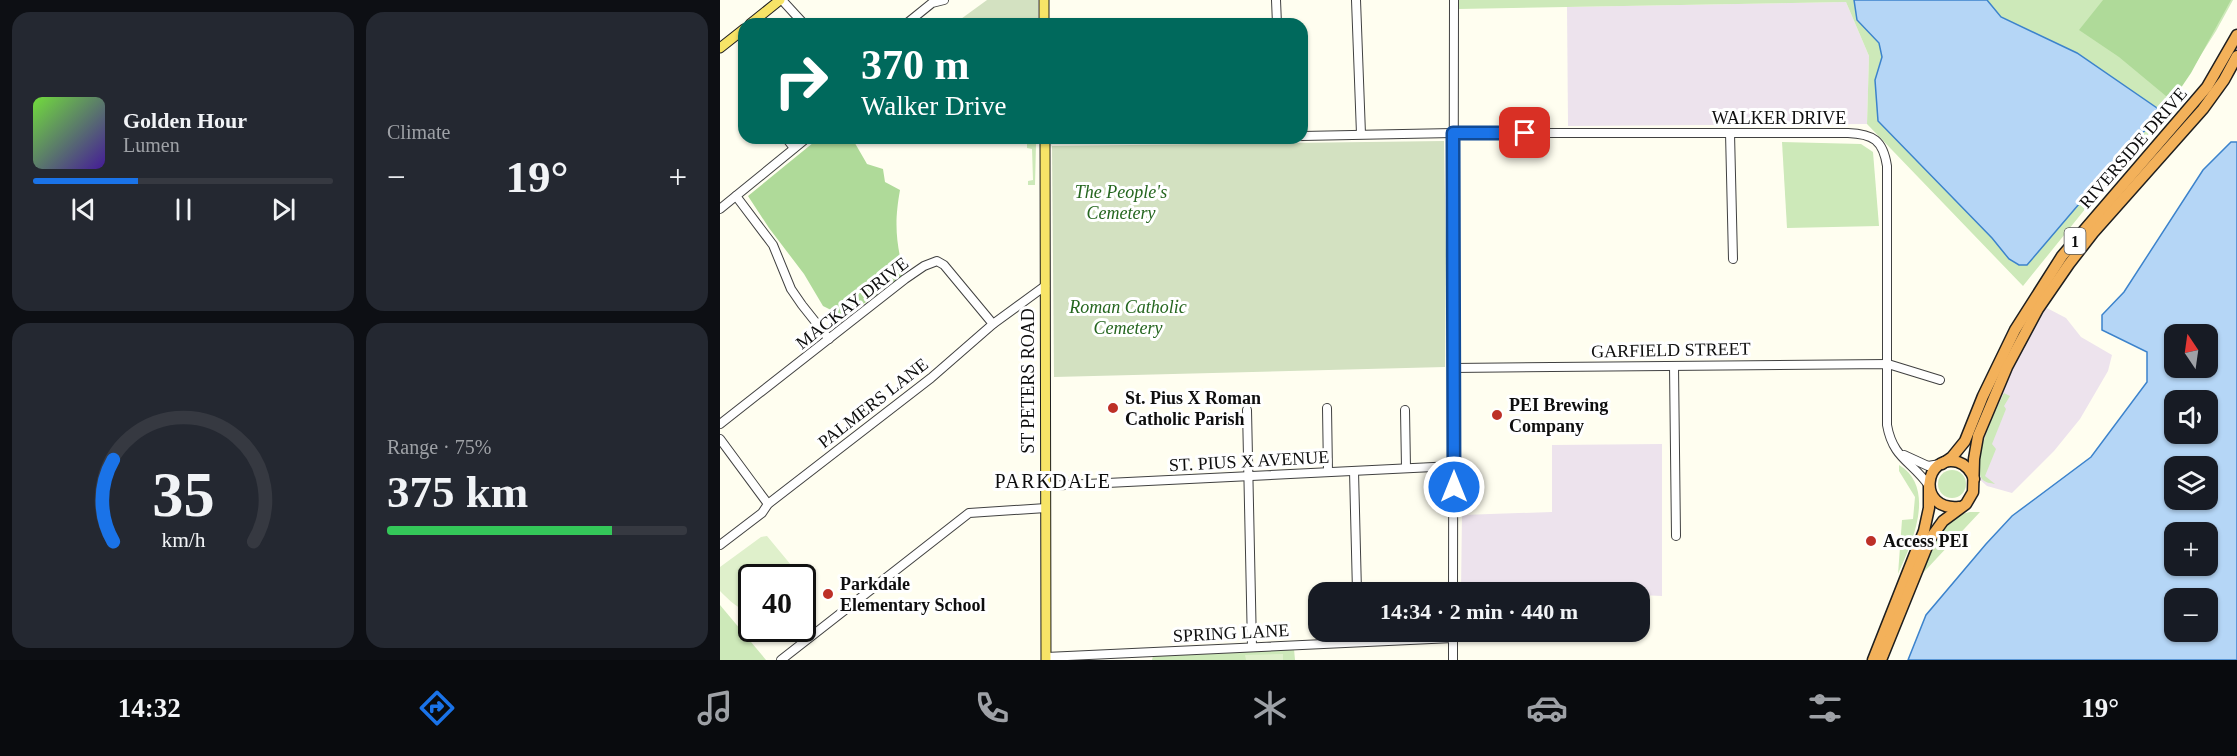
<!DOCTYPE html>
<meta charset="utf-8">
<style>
body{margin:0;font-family:Georgia,serif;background:#242831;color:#f1f3f6;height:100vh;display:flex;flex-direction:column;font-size:22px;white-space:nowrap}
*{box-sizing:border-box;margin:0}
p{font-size:20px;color:#9ea1a6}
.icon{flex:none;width:33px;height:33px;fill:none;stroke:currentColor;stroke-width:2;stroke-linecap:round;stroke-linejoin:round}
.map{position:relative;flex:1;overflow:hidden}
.side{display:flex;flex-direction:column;gap:12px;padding:12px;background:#0d0f14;width:720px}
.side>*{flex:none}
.top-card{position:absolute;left:18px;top:18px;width:570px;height:126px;border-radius:18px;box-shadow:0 2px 4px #0004;background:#00695c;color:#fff;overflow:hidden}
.needle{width:39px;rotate:347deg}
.controls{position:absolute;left:1444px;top:324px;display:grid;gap:12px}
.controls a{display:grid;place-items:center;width:54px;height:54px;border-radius:12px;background:#171b24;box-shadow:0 2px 4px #0004;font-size:30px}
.speed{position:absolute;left:18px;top:564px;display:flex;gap:12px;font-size:30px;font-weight:700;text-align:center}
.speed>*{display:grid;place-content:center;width:78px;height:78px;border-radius:50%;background:#171b24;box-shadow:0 2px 4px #0004;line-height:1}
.speed .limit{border:3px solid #111;border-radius:9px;background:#fff;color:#111}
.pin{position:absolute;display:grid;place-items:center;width:51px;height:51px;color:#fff;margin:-26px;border-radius:12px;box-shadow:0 3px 9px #0006}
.me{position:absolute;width:66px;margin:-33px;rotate:0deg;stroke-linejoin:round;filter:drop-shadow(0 0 4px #0008)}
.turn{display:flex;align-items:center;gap:21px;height:126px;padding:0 24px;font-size:27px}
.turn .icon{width:78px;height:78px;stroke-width:2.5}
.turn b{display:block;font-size:42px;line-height:51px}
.big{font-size:45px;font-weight:700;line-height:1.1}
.side .tile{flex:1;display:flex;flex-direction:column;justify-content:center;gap:9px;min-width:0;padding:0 21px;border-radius:18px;background:#242831}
.side .dial{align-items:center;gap:0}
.dial svg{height:156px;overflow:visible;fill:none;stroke:#363941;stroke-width:7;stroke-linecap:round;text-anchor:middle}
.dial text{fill:#f1f3f6;stroke:none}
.song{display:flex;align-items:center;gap:18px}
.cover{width:72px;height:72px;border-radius:9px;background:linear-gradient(135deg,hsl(100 70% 55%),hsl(260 70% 35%))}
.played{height:6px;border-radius:3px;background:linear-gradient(90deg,#1a73e8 35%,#363941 35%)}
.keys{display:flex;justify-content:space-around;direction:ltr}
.heat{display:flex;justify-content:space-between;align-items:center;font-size:33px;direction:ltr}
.charge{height:9px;border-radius:4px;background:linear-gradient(90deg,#34c759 75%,#363941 0)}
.side .tiles{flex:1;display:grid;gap:12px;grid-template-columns:repeat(2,1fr)}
.trip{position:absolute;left:588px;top:582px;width:342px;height:60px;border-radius:18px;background:#171b24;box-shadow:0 2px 4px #0004;font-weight:700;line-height:60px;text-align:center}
.dock{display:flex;height:96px;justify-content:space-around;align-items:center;background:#090b0e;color:#9ea1a6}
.dock .icon{width:42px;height:42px}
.dock .current{color:#1a73e8}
.dock b{font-size:27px;color:#f1f3f6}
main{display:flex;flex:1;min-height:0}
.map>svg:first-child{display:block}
.industrial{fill:#ede3ed}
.green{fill:#cde9b9}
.forest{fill:#afda99}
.cemetery{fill:#d3e1c1}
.pitch{fill:#dff0cb}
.water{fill:#b5d6f6;stroke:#3c83cc;stroke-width:1.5;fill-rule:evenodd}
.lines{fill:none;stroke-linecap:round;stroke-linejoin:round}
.minor-casing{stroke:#414141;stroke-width:10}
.major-casing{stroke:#1f1f1f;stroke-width:11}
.highway-casing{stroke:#1f1f1f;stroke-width:13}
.minor{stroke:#fff;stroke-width:8}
.major{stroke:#f7e467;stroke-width:9}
.highway{stroke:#f3b15a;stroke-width:10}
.route-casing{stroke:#114b97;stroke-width:15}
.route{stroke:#1a73e8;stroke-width:10}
.poi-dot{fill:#bd3027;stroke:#fff;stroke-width:2}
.labels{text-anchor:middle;stroke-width:6;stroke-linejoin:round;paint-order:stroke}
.shield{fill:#fff;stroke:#565656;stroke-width:1.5}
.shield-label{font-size:16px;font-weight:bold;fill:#0e0e0e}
.street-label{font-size:18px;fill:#0e0e0e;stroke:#fff}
.park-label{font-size:18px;font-style:italic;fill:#25661f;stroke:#fff}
.poi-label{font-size:18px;font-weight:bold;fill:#0e0e0e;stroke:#fff;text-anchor:start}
.neighbourhood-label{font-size:20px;letter-spacing:1.5px;fill:#0e0e0e;stroke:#fff}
</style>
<main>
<section class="side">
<div class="tiles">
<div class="tile">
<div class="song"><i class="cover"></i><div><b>Golden Hour</b><p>Lumen</p></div></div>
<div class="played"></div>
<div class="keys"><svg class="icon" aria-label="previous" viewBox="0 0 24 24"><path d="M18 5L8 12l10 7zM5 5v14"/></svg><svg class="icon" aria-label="pause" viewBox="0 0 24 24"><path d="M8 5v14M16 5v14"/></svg><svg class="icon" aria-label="next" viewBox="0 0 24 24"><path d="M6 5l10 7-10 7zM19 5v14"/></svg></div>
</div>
<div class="tile"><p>Climate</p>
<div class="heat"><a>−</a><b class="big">19°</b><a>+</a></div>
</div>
<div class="tile dial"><svg viewBox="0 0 100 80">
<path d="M14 69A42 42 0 1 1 86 69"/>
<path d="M14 69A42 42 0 0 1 14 27" stroke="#1a73e8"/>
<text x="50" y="56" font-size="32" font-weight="700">35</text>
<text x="50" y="72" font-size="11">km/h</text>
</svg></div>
<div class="tile"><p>Range · 75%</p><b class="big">375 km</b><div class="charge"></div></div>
</div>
</section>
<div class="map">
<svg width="1517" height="660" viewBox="0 0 1517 660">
<rect width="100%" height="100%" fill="#fffef0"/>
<g class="industrial">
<polygon points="1126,2 1149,56 1147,124 848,126 847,7"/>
<polygon points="1325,307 1346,318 1361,337 1392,355 1388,371 1360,419 1334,451 1292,493 1267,486 1258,478 1258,461 1260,446 1271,414 1289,376"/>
<polygon points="942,444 942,596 920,595 920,592 741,591 742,515 832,512 832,445"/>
</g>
<g class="green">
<polygon points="738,0 1513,0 1496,31 1438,123 1370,203 1303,286 1147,124 1149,56 1126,2 738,9"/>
<polygon points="1062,142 1141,144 1153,152 1159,226 1067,228"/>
<polygon points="307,144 316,144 315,185 308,185 308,181 313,180 312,149 307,148"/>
<path d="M 1284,393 L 1290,396 L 1284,406 L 1286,409 L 1272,444 L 1276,449 L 1265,476 L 1275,484 C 1271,483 1265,483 1262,479 C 1250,462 1276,409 1284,393 Z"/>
<path d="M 1179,465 C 1217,488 1192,543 1178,574 L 1182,520 L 1193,519 L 1195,497 L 1179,471 Z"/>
<circle cx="1232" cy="484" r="14"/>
<path d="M 1250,512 L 1260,512 L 1202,574 C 1212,548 1220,517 1250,512 Z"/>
<polygon points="0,605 46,660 0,660"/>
<polygon points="574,649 575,660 432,660 433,656"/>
</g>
<g class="forest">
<polygon points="1383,0 1511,0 1471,73 1452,101 1399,57 1359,30"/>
<path d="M 99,138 L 132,138 L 147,164 L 163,169 L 165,182 L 180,190 C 174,224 176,241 184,275 L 125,317 L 103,306 L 84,274 L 49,228 L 28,196 Z"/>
</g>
<g class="cemetery">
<polygon points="267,0 318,0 318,24 234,24"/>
<polygon points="724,141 726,254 725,367 334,377 332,146"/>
</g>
<g class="pitch">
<path d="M 47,536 L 81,577 L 32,578 L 31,613 C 19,610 9,600 0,591 L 0,567 L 41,537 Z"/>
<polygon points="563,654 563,660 526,660 525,655"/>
</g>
<g class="water">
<polygon points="1134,0 1267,0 1281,17 1357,53 1437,108 1432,123 1400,156 1307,265 1299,265 1289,259 1272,238 1158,121 1155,80 1162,57 1159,43 1137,20"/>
<path d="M 1511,142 L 1517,142 L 1517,660 L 1188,660 L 1206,615 L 1266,544 L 1292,516 L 1371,457 L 1427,382 L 1427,352 L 1382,330 L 1382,315 L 1404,292 L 1483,170 ZM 1455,334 L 1488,334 L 1488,368 L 1455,368 ZM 1455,400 L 1488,400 L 1488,434 L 1455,434 ZM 1455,466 L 1488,466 L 1488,500 L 1455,500 ZM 1455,532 L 1488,532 L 1488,566 L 1455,566 ZM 1455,598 L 1488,598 L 1488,632 L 1455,632 Z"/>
</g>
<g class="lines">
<g class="minor-casing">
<g id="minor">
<polyline points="62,0 84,24"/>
<polyline points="556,0 557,24"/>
<polyline points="636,0 641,134"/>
<polyline points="186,24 212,3 224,0"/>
<polyline points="1010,133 1013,259"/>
<path d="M 582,136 L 733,133 L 1128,133 C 1153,134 1163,140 1167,166 L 1167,425 C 1173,459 1192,461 1209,486"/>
<polyline points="66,138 74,148"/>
<polyline points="178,138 179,139"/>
<polyline points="325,139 419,138"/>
<polyline points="16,196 53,245 71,289 82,305 109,339"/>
<polyline points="0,209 87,138"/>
<polyline points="954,366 956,536"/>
<polyline points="733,368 1168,364 1220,380"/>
<polyline points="607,408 608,472"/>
<polyline points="527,410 532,647"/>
<polyline points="685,410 686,468"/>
<polyline points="0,424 185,279 204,266 217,261 224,265 273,324"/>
<polyline points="0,439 48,504"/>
<polyline points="1184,455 1208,466 1220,464"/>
<polyline points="634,471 637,592"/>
<polyline points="325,486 734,466"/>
<polyline points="0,545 42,513 48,504 211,378 273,324 325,286"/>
<polyline points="733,592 734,0"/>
<polyline points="326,657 733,638"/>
<polyline points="61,660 249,513 326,508"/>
<polyline points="733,660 733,632"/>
</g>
</g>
<g class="major-casing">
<g id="major">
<polyline points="324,0 324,24"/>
<polyline points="30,24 60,0"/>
<polyline points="0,48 24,29"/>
<polyline points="325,138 326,660"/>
</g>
</g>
<g class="highway-casing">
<g id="highway">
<polyline points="1222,464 1232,457 1245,441 1263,396 1295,330 1342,256 1487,87 1517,35"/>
<path d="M 1239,507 C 1196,511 1204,453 1238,462 C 1247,465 1251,471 1254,479"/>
<polyline points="1153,660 1204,531 1209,508 1209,486"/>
<polyline points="1161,660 1210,539 1223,521 1246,504 1253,492 1254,459 1258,436 1287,367 1318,309 1349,264 1373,233 1483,109 1504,80 1517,56"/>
</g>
</g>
<use href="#minor" class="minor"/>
<use href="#major" class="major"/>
<use href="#highway" class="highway"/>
</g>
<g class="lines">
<g class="route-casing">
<polyline id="route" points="734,487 733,133 805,133"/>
</g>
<use href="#route" class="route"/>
</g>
<g class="poi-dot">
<circle cx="393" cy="408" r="6"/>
<circle cx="777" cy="415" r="6"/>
<circle cx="1151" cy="541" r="6"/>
<circle cx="108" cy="594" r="6"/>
</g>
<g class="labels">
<rect class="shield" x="1344.5" y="228" width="21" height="26" rx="4.5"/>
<g class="shield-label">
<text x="1355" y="247">1</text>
</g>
<g class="street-label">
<text x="1059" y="124">WALKER DRIVE</text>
<text transform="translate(1413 148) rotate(-49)" y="6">RIVERSIDE DRIVE</text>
<text transform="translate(132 303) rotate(-38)" y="6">MACKAY DRIVE</text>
<text transform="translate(951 350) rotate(-1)" y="6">GARFIELD STREET</text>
<text transform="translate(308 381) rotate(-90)" y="6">ST PETERS ROAD</text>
<text transform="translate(153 403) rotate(-38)" y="6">PALMERS LANE</text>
<text transform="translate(529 461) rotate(-3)" y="6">ST. PIUS X AVENUE</text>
<text transform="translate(511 633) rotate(-3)" y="6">SPRING LANE</text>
</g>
<g class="park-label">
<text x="401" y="198">The People's<tspan x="401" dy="21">Cemetery</tspan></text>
<text x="408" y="313">Roman Catholic<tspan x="408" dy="21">Cemetery</tspan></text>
</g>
<g class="poi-label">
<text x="405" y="404">St. Pius X Roman<tspan x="405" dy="21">Catholic Parish</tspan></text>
<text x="789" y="411">PEI Brewing<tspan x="789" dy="21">Company</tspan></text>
<text x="1163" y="547">Access PEI</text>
<text x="120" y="590">Parkdale<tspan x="120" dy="21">Elementary School</tspan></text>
</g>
<g class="neighbourhood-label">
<text x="333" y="488">PARKDALE</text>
</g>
</g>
</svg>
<div class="controls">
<a><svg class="needle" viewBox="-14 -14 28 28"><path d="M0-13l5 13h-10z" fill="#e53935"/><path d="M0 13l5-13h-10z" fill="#9ea1a6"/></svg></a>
<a><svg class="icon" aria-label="sound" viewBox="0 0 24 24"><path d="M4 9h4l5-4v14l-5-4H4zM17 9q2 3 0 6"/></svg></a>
<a><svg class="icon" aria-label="layers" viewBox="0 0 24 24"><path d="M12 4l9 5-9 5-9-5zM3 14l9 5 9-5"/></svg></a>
<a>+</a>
<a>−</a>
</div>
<div class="speed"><div class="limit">40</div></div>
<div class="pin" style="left:805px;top:133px;background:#d93025"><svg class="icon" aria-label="arrive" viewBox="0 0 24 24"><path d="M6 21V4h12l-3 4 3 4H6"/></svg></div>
<svg class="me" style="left:734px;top:487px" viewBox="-20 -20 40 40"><circle r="17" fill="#1a73e8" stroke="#fff" stroke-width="3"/><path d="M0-11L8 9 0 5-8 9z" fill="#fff"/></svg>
<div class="trip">14:34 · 2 min · 440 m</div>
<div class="top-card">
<div class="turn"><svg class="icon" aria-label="right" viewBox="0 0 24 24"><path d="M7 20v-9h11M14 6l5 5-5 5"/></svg><div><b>370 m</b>Walker Drive</div></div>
</div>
</div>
</main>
<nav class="dock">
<b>14:32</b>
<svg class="icon current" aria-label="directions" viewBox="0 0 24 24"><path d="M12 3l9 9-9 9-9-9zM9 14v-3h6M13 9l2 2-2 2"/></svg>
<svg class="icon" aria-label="music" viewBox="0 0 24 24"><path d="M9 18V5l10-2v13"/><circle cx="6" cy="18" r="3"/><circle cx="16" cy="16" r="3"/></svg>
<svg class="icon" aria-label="phone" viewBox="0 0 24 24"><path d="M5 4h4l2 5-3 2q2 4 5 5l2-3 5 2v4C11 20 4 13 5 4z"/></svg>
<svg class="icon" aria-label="climate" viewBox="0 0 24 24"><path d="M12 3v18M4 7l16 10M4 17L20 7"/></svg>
<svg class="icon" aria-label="car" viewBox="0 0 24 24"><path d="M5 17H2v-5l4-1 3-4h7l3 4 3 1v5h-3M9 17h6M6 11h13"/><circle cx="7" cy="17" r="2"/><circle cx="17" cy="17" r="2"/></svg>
<svg class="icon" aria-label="filters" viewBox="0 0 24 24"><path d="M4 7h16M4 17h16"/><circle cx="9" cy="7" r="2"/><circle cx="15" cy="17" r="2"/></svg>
<b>19°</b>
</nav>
